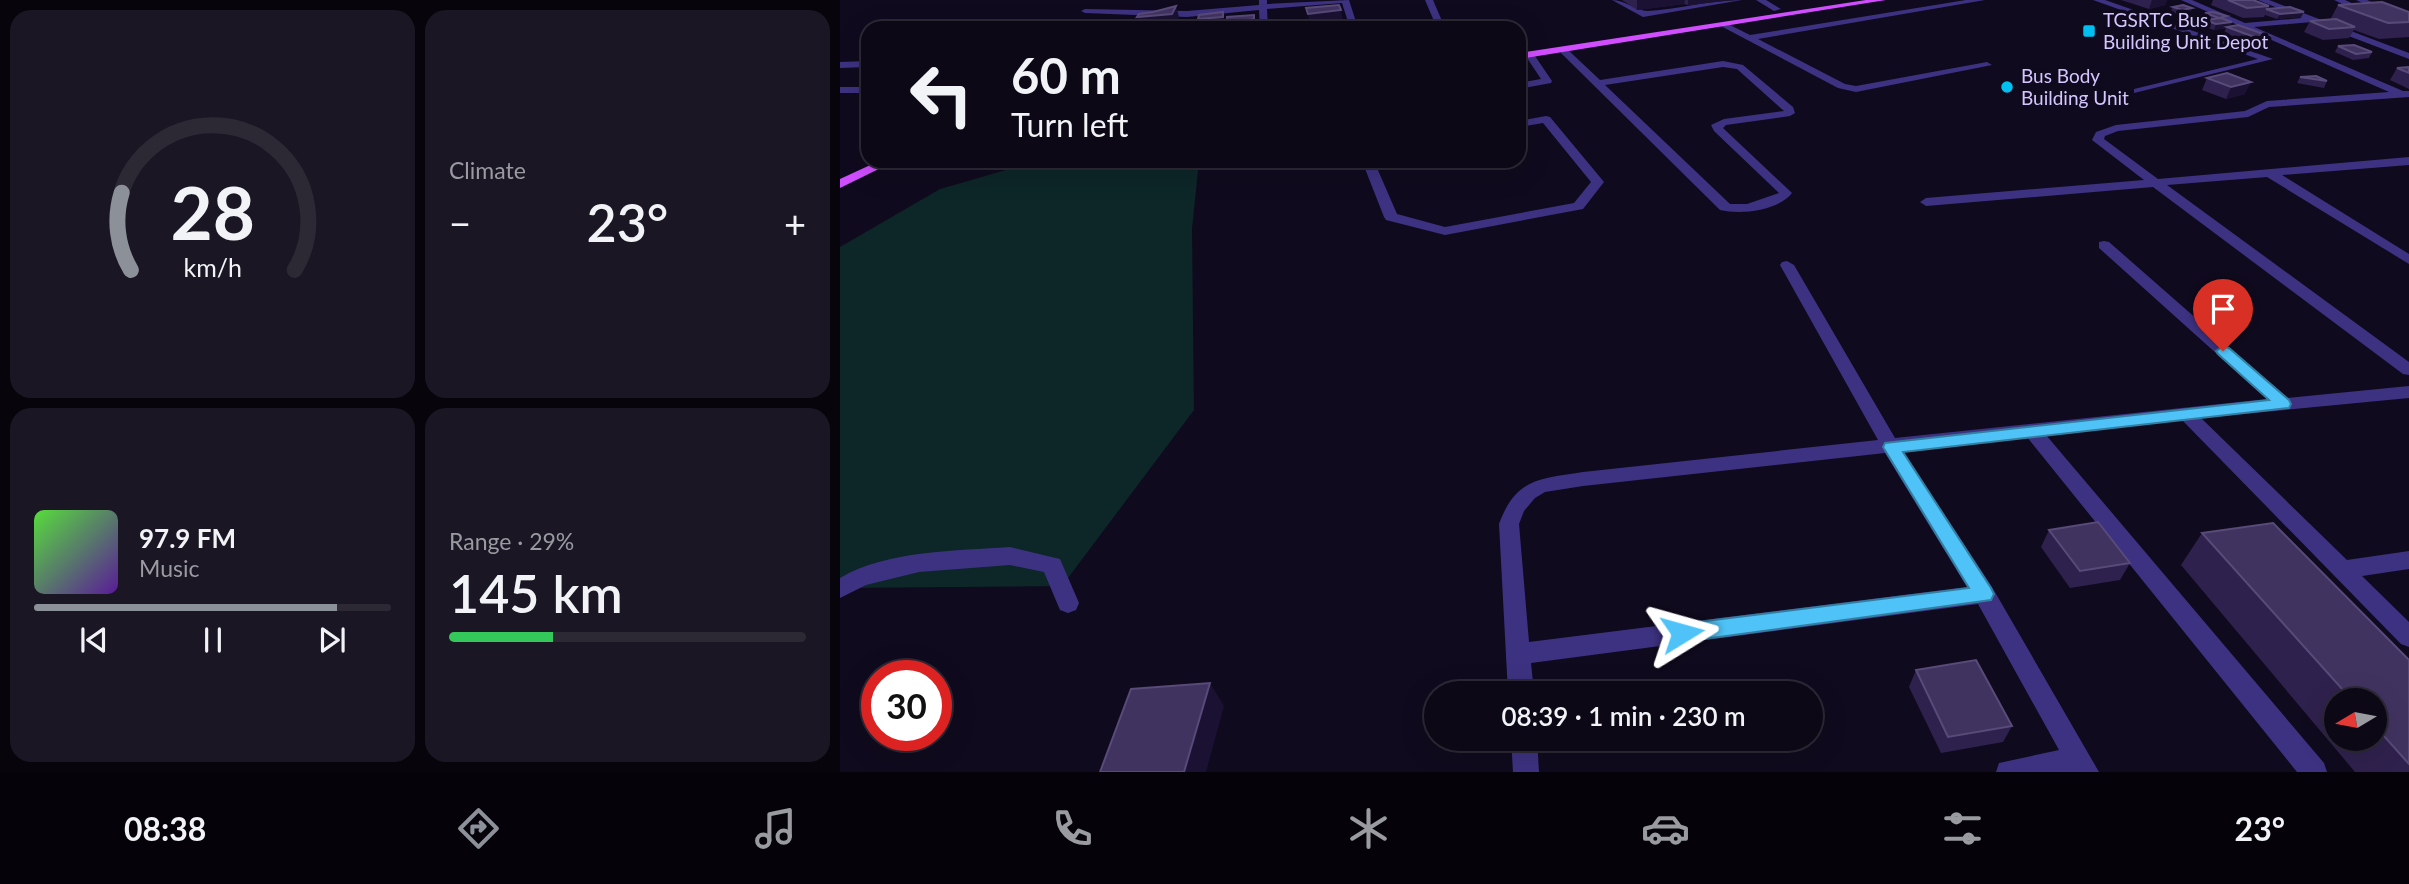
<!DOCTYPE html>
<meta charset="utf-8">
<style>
body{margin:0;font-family:Lato,sans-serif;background:#1a1623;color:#f1f3f6;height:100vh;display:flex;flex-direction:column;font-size:26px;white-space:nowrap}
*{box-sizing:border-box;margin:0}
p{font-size:23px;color:#9a9aa1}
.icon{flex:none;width:38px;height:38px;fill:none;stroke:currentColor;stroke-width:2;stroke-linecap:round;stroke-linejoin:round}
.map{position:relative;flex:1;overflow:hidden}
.sheet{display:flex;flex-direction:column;gap:10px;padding:10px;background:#07040c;width:840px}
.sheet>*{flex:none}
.banner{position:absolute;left:21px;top:21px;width:665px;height:147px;border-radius:21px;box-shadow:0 7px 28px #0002,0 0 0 2px #2c2935;background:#0c0816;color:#f1f3f6;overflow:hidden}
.needle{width:46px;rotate:260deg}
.controls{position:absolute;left:1484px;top:688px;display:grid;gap:14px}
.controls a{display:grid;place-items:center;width:63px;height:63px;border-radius:50%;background:#0c0816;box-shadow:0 7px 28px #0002,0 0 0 2px #2c2935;font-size:35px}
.speed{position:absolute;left:21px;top:660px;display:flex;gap:14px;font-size:35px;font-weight:700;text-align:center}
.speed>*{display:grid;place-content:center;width:91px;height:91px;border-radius:50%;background:#0c0816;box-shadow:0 7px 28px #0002,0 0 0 2px #2c2935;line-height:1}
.speed .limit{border:10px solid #d22;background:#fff;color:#111}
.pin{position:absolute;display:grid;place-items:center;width:60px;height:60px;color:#fff;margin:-72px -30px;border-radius:50% 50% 50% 0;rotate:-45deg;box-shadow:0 0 7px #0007}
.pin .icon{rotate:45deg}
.me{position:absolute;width:77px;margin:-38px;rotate:82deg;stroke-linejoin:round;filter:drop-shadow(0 0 5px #0008)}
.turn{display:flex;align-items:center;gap:24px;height:147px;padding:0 35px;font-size:32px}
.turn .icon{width:91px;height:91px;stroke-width:2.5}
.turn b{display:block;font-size:49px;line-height:60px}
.big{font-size:52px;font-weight:600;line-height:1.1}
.sheet .widget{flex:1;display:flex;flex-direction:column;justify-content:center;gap:10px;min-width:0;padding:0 24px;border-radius:21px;background:#1a1623}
.sheet .dial{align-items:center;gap:0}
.dial svg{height:182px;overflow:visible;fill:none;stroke:#2c2935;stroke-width:7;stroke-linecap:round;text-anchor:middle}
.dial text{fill:#f1f3f6;stroke:none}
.song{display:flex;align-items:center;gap:21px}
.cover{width:84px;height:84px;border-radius:10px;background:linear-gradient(135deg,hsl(110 70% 55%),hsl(270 70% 35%))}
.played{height:7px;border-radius:4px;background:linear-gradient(90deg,#8c9099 85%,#2c2935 85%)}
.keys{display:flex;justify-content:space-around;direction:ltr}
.heat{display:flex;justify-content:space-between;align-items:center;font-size:38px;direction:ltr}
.charge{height:10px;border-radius:5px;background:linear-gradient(90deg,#34c759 29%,#2c2935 0)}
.sheet .tiles{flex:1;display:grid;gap:10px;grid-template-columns:repeat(2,1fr)}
.trip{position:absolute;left:584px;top:681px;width:399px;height:70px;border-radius:35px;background:#0c0816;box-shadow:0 7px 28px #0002,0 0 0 2px #2c2935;font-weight:600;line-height:70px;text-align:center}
.tab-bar{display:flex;height:112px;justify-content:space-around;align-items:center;background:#050309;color:#9a9aa1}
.tab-bar .icon{width:49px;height:49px}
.tab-bar .active{color:#8c9099}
.tab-bar b{font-size:32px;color:#f1f3f6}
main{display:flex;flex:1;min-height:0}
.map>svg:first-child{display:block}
.green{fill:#0d2628}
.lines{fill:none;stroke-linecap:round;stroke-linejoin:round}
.minor{fill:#3d3281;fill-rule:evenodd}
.major{fill:#d04eff;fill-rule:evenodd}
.wall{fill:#2f214d;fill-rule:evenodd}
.shaded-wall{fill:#1b1132}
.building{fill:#413360;stroke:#584a79;stroke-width:2}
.route{fill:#4fc3f7;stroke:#337fa1;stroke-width:2}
.poi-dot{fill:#00c0f2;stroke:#100a1e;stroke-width:2.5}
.labels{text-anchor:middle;stroke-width:7;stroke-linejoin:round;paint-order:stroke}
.far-poi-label{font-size:19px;fill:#d4c7ff;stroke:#100a1e;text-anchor:start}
</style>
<main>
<section class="sheet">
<div class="tiles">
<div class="widget dial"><svg viewBox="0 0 100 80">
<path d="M14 69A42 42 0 1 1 86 69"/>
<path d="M14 69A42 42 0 0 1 10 35" stroke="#8c9099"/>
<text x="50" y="56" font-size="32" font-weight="700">28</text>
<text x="50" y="72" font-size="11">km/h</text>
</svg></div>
<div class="widget"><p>Climate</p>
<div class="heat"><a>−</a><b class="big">23°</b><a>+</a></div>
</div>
<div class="widget">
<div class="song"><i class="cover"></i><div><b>97.9 FM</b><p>Music</p></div></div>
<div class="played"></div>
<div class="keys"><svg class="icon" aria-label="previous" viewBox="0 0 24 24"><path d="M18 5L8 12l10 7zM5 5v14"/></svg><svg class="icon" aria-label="pause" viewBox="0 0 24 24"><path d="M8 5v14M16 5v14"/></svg><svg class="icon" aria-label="next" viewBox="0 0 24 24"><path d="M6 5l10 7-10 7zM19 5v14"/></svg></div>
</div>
<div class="widget"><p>Range · 29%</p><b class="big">145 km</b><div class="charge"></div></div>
</div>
</section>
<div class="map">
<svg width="1569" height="772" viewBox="0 0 1569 772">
<rect width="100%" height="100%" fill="#100a1e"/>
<polygon class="green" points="197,161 359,161 352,229 354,410 222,586 0,588 0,247 100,189"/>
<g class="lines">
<g class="minor">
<polygon points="419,0 427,0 427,4 509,0 518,28 510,28 502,3 427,9 428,28 420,28 419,10 347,17 245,13 241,11 245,9 347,11 419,5"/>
<polygon points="585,0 593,0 605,28 597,28"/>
<path d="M 772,0 C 785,0 796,11 808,11 C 840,9 870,0 902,0 L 803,17 Z"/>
<polygon points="916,0 926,0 941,9 934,11"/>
<polygon points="1126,0 1145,0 918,39 1005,84 1016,86 1147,62 1152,65 1016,92 998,88 879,25 886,23 910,35"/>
<polygon points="1253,0 1265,0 1433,59 1294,93 1294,89 1418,59"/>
<polygon points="1341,0 1352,0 1405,23 1462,18 1418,0 1429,0 1569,53 1569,59 1472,22 1414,27 1563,91 1569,91 1569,97 1429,107 1408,117 1278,131 1265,136 1264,139 1318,179 1569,157 1569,165 1442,175 1569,254 1569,264 1427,177 1327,185 1569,362 1569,375 1563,374 1313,187 1086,206 1080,202 1086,198 1304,180 1252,140 1256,132 1276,125 1405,111 1427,101 1549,92"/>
<polygon points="1494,0 1505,0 1533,13 1526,15"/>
<polygon points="1516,0 1527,0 1569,17 1569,23"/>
<path d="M 721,49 L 727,49 L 760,80 L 883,61 L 903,65 L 953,107 L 955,113 L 950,116 L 886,125 L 883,128 L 952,193 C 938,211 901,215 880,210 L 721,53 ZM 883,67 L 897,69 L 944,111 L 884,119 L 871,125 L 874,131 L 939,193 L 907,204 L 890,204 L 765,85 Z"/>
<polygon points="687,53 693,53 712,81 711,83 679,89 679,83 701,79 685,55"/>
<polygon points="28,61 28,67 0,68 0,62"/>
<rect x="0" y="87" width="28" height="6"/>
<polygon points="706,116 710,117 764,182 743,209 605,235 546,220 544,217 522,161 534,161 557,214 605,227 734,203 751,182 703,123 679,127 679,121"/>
<path d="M 1264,241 L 1269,242 L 1447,398 L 1569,386 L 1569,398 L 1361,418 L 1507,560 L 1569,551 L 1569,569 L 1522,576 L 1569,622 L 1569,647 L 1561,644 L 1342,420 L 1206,435 L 1484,763 L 1487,772 L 1457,772 L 1187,437 L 1063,451 L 1152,587 L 1259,772 L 1156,772 L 1159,763 L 1219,750 L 1138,604 L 691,663 L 694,693 L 668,693 L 659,524 C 676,478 699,479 743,472 L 1038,440 L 940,265 L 942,262 L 947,261 L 954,265 L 1055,438 L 1427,399 L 1259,248 L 1259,242 ZM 1045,453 L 1127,587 L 689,642 L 679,524 L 684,511 L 695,498 L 705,492 L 743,486 Z"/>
<path d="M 170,547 L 220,559 L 239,603 L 236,610 L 228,613 L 220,610 L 204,572 L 170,565 L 79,572 L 26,585 L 0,598 L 0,578 C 47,550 117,551 170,547 Z"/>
<polygon points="671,738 697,738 699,772 673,772"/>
</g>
<g class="major">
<polygon points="1026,0 1046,0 679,59 679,53"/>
<polygon points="39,161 55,161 0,188 0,179"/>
</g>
</g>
<g class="wall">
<polygon points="782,0 894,0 848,5 844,4 797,10"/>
<polygon points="1281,0 1327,0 1325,5 1309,9"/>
<polygon points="1373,0 1413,0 1429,6 1428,9 1464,12 1461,17 1437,19 1425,15 1424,17 1403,18 1371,5"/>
<polygon points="1498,5 1569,12 1569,37 1539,39 1514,30 1509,38 1483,40 1464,32 1470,21 1490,20"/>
<polygon points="1333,7 1352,8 1350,14 1340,15 1330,12"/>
<polygon points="1365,13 1385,20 1390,27 1429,36 1426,42 1415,44 1384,33 1386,28 1374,30 1362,26 1365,20 1366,20 1363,19"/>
<polygon points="1498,46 1532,52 1529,58 1513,60 1495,52"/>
<polygon points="1569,67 1569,89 1550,80 1557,68"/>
<polygon points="1387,73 1405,94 1386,99 1362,90 1367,78"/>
<polygon points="1460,77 1487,81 1484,88 1457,83"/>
<polygon points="1209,530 1290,563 1280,580 1230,588 1201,547"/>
<path d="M 1362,533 L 1569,660 L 1569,772 L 1515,772 L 1341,565 ZM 1496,700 L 1535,700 L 1535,738 L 1496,738 Z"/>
<polygon points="1076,670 1172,726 1163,742 1101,753 1069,687"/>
</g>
<g class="shaded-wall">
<polygon points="797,0 845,0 844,4 797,10"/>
<polygon points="848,0 894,0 848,5"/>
<polygon points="1312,0 1327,0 1325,5 1309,9"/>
<polygon points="336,6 339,17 336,25 301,28 297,17"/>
<polygon points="1352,8 1350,14 1340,15 1342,10"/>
<polygon points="501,10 503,21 470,24 468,14"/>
<polygon points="383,12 385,22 360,25 358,19"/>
<polygon points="1464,12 1461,17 1437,19 1440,14"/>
<polygon points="414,19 416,25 410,25 410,28 388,28 388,26"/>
<polygon points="1392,22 1390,28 1387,27 1386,28 1374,30 1376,24"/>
<polygon points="1429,36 1426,42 1415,44 1417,38"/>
<polygon points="1411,82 1405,94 1386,99 1391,87"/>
<polygon points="370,683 384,706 366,772 344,772"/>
</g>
<g class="building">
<polygon points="1388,0 1413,0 1429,6 1407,8"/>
<polygon points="1542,2 1569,12 1569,22 1548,23 1498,5"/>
<polygon points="499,5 501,10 468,14 466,8"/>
<polygon points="1343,5 1352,8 1342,10 1333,7"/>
<polygon points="336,6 332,14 297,17 299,14 313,12"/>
<polygon points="1450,7 1464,12 1440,14 1426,9"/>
<polygon points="383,12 383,17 358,19 359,15"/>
<polygon points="1373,12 1387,16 1379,18 1365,13"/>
<polygon points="414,15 414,19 409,20 408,24 388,26 387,17"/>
<polygon points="1381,18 1392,22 1376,24 1365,20"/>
<polygon points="1496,19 1515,27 1489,29 1470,21"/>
<polygon points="1398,25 1429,36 1417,38 1387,27"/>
<polygon points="1514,45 1532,52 1516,54 1498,46"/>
<polygon points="1569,67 1569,73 1557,68"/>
<polygon points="1387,73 1411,82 1391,87 1367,78"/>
<polygon points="1476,76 1487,81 1460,77"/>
<polygon points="1258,522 1290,563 1240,571 1209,530"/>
<polygon points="1433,523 1569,660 1569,764 1535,726 1535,700 1512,700 1362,533"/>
<polygon points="1136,660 1172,726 1108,737 1076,670"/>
<polygon points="370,683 344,772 260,772 291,689"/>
</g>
<polygon class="route" points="1383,346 1389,348 1449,400 1451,404 1449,408 1063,452 1151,588 1154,594 1151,600 842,642 835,640 832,633 835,627 842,624 1129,588 1043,447 1045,443 1429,400 1378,354 1376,351"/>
<g class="poi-dot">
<rect x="1242" y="24" width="14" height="14" rx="3.5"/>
<circle cx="1167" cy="87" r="7"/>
</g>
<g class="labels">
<g class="far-poi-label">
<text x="1263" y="27">TGSRTC Bus<tspan x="1263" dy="22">Building Unit Depot</tspan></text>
<text x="1181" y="83">Bus Body<tspan x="1181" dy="22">Building Unit</tspan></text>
</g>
</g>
</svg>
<div class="controls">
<a><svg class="needle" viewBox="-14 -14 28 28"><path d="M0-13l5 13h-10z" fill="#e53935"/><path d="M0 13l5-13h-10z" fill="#9a9aa1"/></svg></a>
</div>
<div class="speed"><div class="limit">30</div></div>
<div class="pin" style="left:1383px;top:351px;background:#d93025"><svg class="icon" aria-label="arrive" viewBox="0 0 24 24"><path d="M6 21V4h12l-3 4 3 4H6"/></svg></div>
<svg class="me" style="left:842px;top:633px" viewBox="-20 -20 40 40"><path d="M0-17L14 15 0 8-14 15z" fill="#4fc3f7" stroke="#fff" stroke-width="4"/></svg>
<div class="trip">08:39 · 1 min · 230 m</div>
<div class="banner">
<div class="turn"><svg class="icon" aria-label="left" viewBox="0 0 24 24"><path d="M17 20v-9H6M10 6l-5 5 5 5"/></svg><div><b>60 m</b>Turn left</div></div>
</div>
</div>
</main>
<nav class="tab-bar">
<b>08:38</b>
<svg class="icon active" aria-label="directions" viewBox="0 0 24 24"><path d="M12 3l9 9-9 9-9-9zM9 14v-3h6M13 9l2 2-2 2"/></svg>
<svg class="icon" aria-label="music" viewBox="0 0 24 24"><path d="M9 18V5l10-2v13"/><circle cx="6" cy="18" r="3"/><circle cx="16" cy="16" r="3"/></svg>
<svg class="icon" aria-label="phone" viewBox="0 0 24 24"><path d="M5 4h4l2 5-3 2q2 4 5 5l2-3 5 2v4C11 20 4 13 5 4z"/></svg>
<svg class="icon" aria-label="climate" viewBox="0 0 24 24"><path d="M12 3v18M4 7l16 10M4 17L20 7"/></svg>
<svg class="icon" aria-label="car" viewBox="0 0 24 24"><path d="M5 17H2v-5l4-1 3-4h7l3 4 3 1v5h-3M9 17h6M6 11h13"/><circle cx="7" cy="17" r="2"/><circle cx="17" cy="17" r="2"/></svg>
<svg class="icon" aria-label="filters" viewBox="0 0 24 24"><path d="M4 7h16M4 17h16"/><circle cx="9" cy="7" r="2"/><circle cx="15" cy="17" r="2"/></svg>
<b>23°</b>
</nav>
